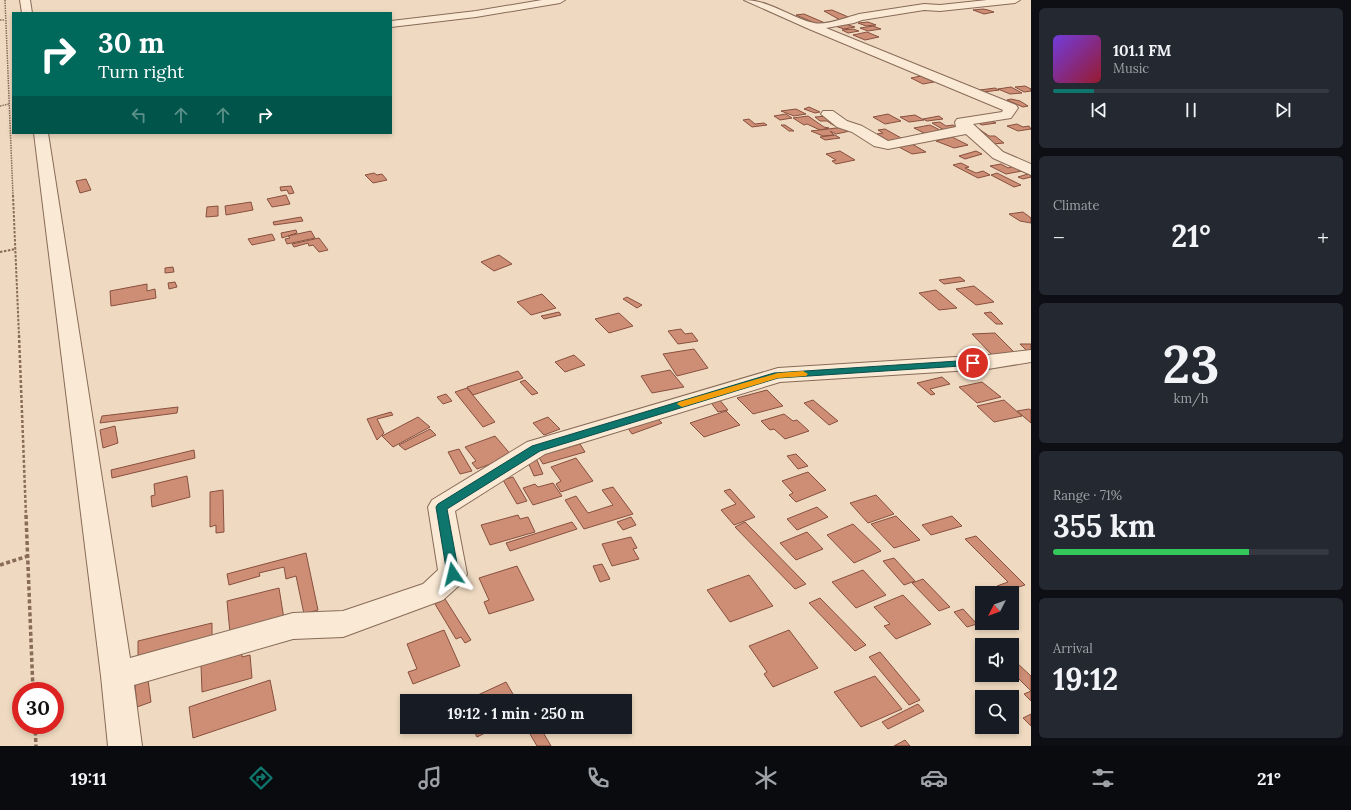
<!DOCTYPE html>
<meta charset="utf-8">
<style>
body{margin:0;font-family:Lora,serif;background:#242831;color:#f1f3f6;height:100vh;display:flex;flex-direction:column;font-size:15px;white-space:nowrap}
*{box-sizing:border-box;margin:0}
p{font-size:13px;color:#9ea1a6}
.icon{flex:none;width:22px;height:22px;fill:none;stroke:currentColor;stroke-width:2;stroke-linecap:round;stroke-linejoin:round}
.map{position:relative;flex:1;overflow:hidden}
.side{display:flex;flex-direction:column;gap:8px;padding:8px;background:#0d0f14;width:320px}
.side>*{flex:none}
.top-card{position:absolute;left:12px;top:12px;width:380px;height:122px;border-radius:0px;box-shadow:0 2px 6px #0003;background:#00695c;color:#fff;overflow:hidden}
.needle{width:26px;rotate:228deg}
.tools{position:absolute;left:975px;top:586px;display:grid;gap:8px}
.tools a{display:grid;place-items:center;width:44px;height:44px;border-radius:0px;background:#171b24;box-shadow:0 2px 6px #0003;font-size:20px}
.speed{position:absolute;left:12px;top:682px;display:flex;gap:8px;font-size:20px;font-weight:700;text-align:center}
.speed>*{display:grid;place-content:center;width:52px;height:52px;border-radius:50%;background:#171b24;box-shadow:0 2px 6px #0003;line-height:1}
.speed .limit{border:6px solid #d22;background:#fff;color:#111}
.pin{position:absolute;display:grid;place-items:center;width:34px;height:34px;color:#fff;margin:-17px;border:2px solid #fff;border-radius:50%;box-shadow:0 1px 4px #0007}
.me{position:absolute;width:44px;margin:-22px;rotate:350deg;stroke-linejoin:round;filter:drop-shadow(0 0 3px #0008)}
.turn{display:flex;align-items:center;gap:14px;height:84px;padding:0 20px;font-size:18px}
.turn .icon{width:52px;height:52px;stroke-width:2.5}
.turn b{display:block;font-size:28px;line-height:34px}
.lanes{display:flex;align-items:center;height:38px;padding:0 20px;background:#0003;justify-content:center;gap:20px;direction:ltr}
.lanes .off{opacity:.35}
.big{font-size:30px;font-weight:700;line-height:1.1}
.side .widget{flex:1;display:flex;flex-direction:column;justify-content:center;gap:6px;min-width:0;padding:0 14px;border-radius:6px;background:#242831}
.side .dial{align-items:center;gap:0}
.dial b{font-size:52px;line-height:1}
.song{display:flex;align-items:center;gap:12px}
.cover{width:48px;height:48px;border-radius:6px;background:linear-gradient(135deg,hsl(260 70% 55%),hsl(350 70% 35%))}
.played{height:4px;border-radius:2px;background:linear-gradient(90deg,#0f766e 15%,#363941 15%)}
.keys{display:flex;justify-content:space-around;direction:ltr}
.heat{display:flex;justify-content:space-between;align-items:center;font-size:22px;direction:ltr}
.charge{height:6px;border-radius:3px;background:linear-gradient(90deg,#34c759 71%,#363941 0)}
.trip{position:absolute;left:400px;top:694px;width:232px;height:40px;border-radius:0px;background:#171b24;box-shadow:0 2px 6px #0003;font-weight:700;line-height:40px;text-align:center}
.tab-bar{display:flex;height:64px;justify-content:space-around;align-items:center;background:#090b0e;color:#9ea1a6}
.tab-bar .icon{width:28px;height:28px}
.tab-bar .selected{color:#0f766e}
.tab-bar b{font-size:18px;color:#f1f3f6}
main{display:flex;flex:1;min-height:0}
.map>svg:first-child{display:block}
.building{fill:#ce8e76;stroke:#88503e}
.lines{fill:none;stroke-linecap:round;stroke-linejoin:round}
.minor-casing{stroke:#886b58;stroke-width:2}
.path-far3{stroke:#886b58;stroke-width:1.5;stroke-dasharray:1.5 1;stroke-linecap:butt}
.path-far2{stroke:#886b58;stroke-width:2;stroke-dasharray:2.5 1.5;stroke-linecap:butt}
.path-far1{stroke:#886b58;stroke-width:2.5;stroke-dasharray:3 2;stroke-linecap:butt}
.path{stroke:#886b58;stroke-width:3.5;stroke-dasharray:4 2.5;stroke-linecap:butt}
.minor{fill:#f9e9d5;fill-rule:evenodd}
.route{fill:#0f766e;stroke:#0a4d48}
.slow{fill:#f59e0b}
</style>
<main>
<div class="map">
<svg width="1031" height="746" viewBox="0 0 1031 746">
<rect width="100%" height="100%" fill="#efdac1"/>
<g class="building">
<polygon points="983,9 988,10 994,12 984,14 973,10"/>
<polygon points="832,10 853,19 842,21 824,11"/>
<polygon points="804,14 825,23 817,24 796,15"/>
<polygon points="868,22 876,25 866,26 858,23"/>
<polygon points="845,24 855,27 844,29 835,26"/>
<polygon points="873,26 881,29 868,31 860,28"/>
<polygon points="853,29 859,31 848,33 842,30"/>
<polygon points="867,32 879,37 865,40 853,35"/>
<polygon points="921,76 934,82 923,84 911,78"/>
<polygon points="1025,86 1031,89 1031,91 1024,92 1015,87"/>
<polygon points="1011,87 1022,93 1010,94 998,89"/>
<polygon points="995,88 999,90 984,92 980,90"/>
<polygon points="1011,99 1020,101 1028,106 1023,107 1007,100"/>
<polygon points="809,107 820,112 815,113 804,109"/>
<polygon points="796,109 806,114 794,116 781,111"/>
<polygon points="786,114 792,118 780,120 774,116"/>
<polygon points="888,114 901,121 885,124 873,117"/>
<polygon points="915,115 924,120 909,122 900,117"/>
<polygon points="808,116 824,127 829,128 820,130 807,124 804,125 793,118"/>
<polygon points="828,116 839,125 833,125 827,121 820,121 815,117"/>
<polygon points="939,116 943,119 927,121 923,119"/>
<polygon points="749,119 755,124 764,123 767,125 752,127 743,120"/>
<polygon points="991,121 996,123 982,125 978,123"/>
<polygon points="940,122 946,126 953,125 958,128 944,130 932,123"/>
<polygon points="1017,124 1023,127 1029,126 1031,129 1018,131 1007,126"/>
<polygon points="781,125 785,125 794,131 789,131"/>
<polygon points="930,125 942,131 926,134 914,128"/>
<polygon points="845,127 850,131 836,134 830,131 834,135 823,136 811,131"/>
<polygon points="885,129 903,139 889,141 877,134 883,133 878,130"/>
<polygon points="974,129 979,129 989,136 995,136 1004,143 993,144"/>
<polygon points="835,135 840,138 825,140 820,137"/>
<polygon points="952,137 968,145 954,148 936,141"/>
<polygon points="912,144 926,152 912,154 897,146"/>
<polygon points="840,151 855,160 836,164 832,161 836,160 826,154"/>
<polygon points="976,151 982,154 965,159 959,156"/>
<polygon points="961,163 969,167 965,168 976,173 983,171 990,175 978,178 953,165"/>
<polygon points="1001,164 1008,168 1014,166 1022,171 1006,174 990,166"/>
<polygon points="374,173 377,175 382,174 387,180 373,183 365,175"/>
<polygon points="997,173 1021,185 1014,187 991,175"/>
<polygon points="1031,173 1031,177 1023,179 1018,177"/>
<polygon points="86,179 91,190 80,193 76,181"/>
<polygon points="291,186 294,193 289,194 287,190 281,191 280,187"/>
<polygon points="286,195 290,204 272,207 267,199"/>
<polygon points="251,202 253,210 226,215 225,206"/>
<polygon points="218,206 218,216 206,217 207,207"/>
<polygon points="1023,212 1031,218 1031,223 1020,221 1009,214"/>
<polygon points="301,217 303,221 274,225 273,222"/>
<polygon points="296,230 297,233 282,238 281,233"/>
<polygon points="311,231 315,238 287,244 285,239 290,238 288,236"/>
<polygon points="272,234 275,240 252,245 248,239"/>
<polygon points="319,238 328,250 319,252 313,245 309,246 308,243 294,247 292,244"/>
<polygon points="499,255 512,264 494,271 481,262"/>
<polygon points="173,267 174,272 165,273 165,268"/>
<polygon points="960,277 965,281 944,284 939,280"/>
<polygon points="175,282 177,287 169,289 168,283"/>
<polygon points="147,284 147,291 155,289 156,298 111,306 110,291"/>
<polygon points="974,286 994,302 976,305 956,289"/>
<polygon points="936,290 957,308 939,310 919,293"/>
<polygon points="542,294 556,308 531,315 517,302"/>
<polygon points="627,297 642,305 637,308 623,299"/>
<polygon points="559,312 561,315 544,319 541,316"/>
<polygon points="991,312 1003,324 996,324 984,313"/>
<polygon points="619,313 633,326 609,333 595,319"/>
<polygon points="681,329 685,334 692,333 698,341 678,344 668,331"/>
<polygon points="995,333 1016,354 993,356 972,334"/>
<polygon points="1020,344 1031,344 1031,353 1029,353"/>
<polygon points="694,349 708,368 677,376 663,354"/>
<polygon points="574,355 585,365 565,372 555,362"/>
<polygon points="670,370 684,387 652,393 641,376"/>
<polygon points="518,371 523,378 473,395 467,387"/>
<polygon points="942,377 950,384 930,389 935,394 931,395 917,383"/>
<polygon points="525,380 538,393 532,395 520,382"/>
<polygon points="982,382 1001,397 977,403 959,387"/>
<polygon points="467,388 495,422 483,427 455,392"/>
<polygon points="767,390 783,406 753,414 737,398"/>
<polygon points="446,394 452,401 443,404 437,397"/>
<polygon points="718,398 728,410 718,412 709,400"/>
<polygon points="813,400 838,421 829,425 804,403"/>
<polygon points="1004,400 1022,416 994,422 977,406"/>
<polygon points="178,407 177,413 100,423 102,416"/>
<polygon points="1029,409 1031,410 1031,423 1017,411"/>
<polygon points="726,411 740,425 704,437 690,423"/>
<polygon points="391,412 393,415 377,419 384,433 377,440 367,419"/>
<polygon points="784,414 793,421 797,420 809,431 785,439 774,429 770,430 761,421"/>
<polygon points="418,417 430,427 393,447 382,436"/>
<polygon points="548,417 560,429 544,435 533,423"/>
<polygon points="656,417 662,423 632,434 627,427"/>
<polygon points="115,426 118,443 103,448 100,430"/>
<polygon points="430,429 436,435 405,450 399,445"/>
<polygon points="495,436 512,456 477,469 472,463 476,461 465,447"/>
<polygon points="580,444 585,452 543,464 538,456"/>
<polygon points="459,449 472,471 460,474 448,452"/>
<polygon points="194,450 195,458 112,478 111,470"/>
<polygon points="796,454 808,466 798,469 787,456"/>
<polygon points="536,458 543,474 534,476 527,460"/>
<polygon points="576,458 593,481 561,492 556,484 561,481 551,467"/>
<polygon points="808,472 826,490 796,502 789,495 793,493 782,481"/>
<polygon points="187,476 190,497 152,507 151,496 155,495 154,484"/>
<polygon points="513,477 527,501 517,504 503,480"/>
<polygon points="553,483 562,496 533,505 523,488 535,484 538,487"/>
<polygon points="613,487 633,514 584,529 565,500 576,496 588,513 613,505 602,490"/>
<polygon points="730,489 755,517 734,525 721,510 736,504 724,491"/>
<polygon points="223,490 224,532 216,533 216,525 210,527 210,492"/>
<polygon points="876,495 894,514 868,523 850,503"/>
<polygon points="817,507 828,517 797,530 787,519"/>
<polygon points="518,515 520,519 528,517 535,532 490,545 481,525"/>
<polygon points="896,516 920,540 894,548 871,524"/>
<polygon points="952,516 962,526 931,535 922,525"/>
<polygon points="631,517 636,525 623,530 617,522"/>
<polygon points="572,522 577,529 510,551 506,543"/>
<polygon points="745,522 806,584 795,589 735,527"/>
<polygon points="853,524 881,551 854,563 827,535"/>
<polygon points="807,532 823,549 796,560 780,543"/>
<polygon points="976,536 1025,585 1003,592 997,586 1008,582 965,539"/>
<polygon points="631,537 637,548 633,549 639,559 612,566 602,544"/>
<polygon points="306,553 318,610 304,614 296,576 286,579 284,567 259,573 260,576 229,585 227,574"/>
<polygon points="894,558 915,581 904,585 883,561"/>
<polygon points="602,564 610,579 600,582 593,566"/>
<polygon points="517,566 534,600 489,614 484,602 489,600 479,578"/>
<polygon points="863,570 886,595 856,608 832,582"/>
<polygon points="749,575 773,606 730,622 707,590"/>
<polygon points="923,579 950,607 939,611 912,583"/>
<polygon points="279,588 284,619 230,633 227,601"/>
<polygon points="903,595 931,624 896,639 884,626 890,624 874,607"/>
<polygon points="820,598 866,645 855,651 809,603"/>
<polygon points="445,599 471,640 465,643 461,637 456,639 435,604"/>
<polygon points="963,609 977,624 967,627 954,612"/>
<polygon points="212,623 212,637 138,656 138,641"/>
<polygon points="444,630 460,666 413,684 408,672 417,669 407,644"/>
<polygon points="789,630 818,668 773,687 764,674 767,672 749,646"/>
<polygon points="880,652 920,700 909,705 869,657"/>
<polygon points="242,654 242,657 250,655 252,678 202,692 201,665"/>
<polygon points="1017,663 1031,676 1031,691 1012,672 1012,666"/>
<polygon points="875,676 902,709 861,727 834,692"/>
<polygon points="148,680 151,702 137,707 135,685"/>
<polygon points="270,680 276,710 193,738 189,707"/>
<polygon points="506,682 517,701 465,701"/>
<polygon points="1031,691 1031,701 1024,694"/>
<polygon points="918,704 924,711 888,729 882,722"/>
<polygon points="1031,714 1031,726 1023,718"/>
<polygon points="472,727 497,727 477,737"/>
<polygon points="526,727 540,727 551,746 537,746"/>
<polygon points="905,740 910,746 894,746"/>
</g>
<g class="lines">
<g class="minor-casing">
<g id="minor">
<polygon points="20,0 30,0 32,13 22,13"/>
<polygon points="542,0 565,0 560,3 476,17 391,27 391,21 476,11"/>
<path d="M 744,0 C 770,0 789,17 814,23 C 825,26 848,17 859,14 L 924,4 L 940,5 L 987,0 L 1020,0 L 1015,3 L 940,11 L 924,10 L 862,20 L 854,23 L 826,28 L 1016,105 L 1018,108 L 1011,118 L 973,124 L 1003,152 L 1031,164 L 1031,175 L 993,158 L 966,134 L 888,149 L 874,146 L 852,132 L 837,127 L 821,114 L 823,111 L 833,111 L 847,121 L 862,126 L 888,141 L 956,127 L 955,122 L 957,119 L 1002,112 L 1003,110 L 809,29 Z"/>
<polygon points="34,133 48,133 130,658 293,613 343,611 423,584 438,570 428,507 432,500 527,442 778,368 988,355 1031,350 1031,362 988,369 780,382 545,454 455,511 467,574 463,582 443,600 343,637 293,639 134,685 142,746 108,746 101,676"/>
</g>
</g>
<g class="path-far3">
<polyline points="5,0 13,196"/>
<polyline points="0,20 5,20"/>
<polyline points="0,106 9,104"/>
</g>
<g class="path-far2">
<polyline points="13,195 19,336"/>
<polyline points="0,252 16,249"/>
</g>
<polyline class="path-far1" points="19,335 26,516"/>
<g class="path">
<polyline points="26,515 33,691"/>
<polyline points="0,565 28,556"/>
<polyline points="35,725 36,746"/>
</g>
<use href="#minor" class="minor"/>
</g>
<polygon class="route" points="973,360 976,361 976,365 778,378 540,451 447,509 459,574 457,578 449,578 447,574 436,507 438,504 532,446 774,373"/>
<polygon class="slow" points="803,371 808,374 806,376 778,378 682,407 677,404 679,402 778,373"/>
</svg>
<div class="tools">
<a><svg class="needle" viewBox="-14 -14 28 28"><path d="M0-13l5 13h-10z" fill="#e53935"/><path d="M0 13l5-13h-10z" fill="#9ea1a6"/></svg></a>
<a><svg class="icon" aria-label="sound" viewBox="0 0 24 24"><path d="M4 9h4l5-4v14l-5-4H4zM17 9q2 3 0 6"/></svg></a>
<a><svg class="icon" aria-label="search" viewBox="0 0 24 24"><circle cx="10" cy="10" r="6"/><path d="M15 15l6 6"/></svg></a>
</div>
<div class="speed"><div class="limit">30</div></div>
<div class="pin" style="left:973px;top:363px;background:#d93025"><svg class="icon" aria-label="arrive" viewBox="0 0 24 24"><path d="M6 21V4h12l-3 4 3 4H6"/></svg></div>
<svg class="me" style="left:453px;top:574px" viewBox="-20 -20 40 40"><path d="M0-17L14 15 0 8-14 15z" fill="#0f766e" stroke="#fff" stroke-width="4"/></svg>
<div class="trip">19:12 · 1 min · 250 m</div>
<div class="top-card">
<div class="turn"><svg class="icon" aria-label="right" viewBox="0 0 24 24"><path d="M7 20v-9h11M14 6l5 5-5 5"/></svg><div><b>30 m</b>Turn right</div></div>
<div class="lanes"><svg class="icon off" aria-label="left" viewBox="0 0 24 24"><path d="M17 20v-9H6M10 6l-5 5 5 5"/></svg><svg class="icon off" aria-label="ahead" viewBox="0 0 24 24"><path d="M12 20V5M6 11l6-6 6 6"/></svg><svg class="icon off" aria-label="ahead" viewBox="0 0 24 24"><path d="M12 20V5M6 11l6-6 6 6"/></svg><svg class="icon" aria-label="right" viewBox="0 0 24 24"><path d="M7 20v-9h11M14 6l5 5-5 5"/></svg></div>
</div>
</div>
<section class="side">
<div class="widget">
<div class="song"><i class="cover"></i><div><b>101.1 FM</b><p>Music</p></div></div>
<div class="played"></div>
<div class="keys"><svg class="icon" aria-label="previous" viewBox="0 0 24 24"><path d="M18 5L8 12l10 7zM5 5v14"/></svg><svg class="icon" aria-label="pause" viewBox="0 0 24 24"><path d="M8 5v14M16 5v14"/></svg><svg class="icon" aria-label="next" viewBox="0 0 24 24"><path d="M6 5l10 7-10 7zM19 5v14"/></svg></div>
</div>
<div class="widget"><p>Climate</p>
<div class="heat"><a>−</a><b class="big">21°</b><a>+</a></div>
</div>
<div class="widget dial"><b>23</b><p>km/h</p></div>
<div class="widget"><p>Range · 71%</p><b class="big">355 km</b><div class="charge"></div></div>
<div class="widget"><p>Arrival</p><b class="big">19:12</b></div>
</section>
</main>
<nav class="tab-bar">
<b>19:11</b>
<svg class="icon selected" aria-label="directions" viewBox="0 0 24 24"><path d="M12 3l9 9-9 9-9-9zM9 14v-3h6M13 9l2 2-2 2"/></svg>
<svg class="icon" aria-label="music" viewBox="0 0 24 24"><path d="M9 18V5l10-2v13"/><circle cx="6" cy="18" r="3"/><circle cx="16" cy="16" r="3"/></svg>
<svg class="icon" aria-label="phone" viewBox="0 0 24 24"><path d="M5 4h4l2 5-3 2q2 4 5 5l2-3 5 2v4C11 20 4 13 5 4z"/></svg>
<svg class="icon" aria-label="climate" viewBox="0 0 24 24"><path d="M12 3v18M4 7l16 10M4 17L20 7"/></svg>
<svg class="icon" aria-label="car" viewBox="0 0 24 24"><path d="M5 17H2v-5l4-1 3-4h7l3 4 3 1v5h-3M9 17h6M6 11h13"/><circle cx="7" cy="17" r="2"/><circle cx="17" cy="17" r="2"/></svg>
<svg class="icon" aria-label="filters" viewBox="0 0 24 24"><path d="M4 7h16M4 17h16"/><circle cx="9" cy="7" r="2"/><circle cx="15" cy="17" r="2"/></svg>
<b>21°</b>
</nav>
